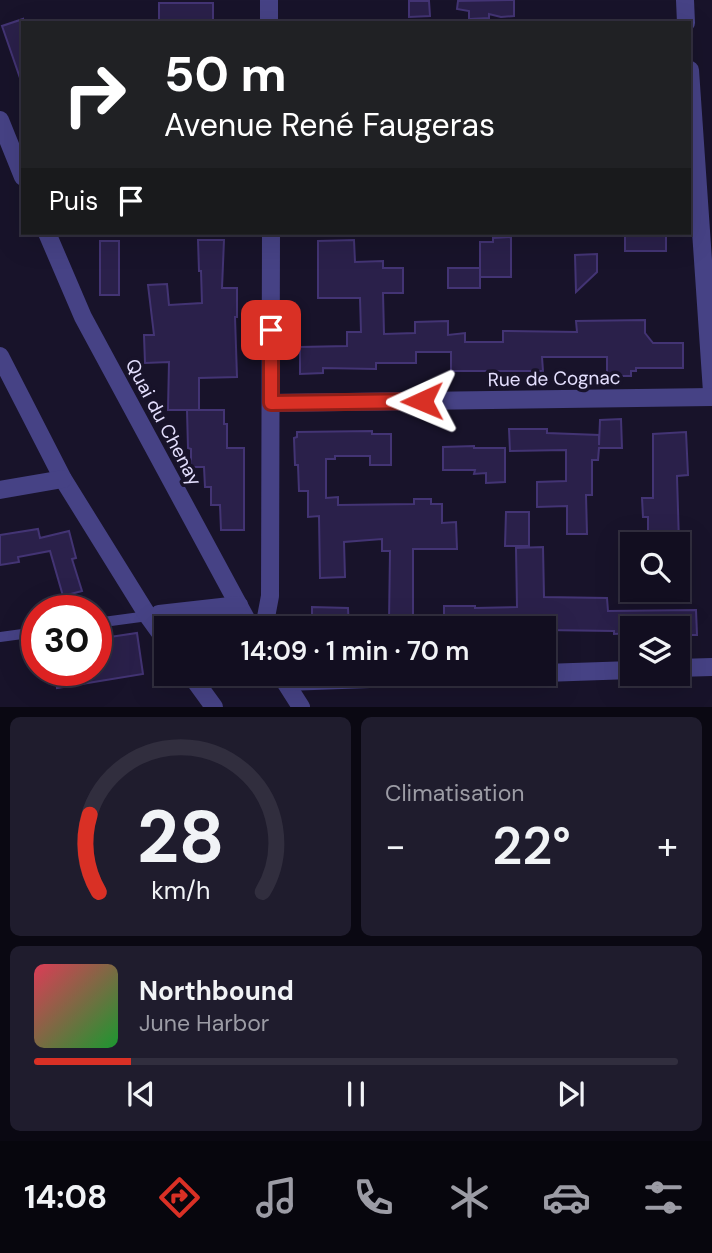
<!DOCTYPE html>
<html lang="fr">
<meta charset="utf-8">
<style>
body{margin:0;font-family:"DM Sans",sans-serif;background:#1f1c2d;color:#f1f3f6;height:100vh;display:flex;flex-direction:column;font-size:26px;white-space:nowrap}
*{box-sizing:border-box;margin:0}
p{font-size:23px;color:#9c9ca5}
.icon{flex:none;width:38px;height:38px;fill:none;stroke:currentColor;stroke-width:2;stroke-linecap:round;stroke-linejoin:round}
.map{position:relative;height:707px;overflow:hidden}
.side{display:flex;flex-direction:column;gap:10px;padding:10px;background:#0a0812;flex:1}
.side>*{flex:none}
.hud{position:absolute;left:21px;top:21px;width:670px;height:214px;border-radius:0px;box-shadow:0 7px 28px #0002,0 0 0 2px #312e3e;background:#202124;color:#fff;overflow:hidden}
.tools{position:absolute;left:620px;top:532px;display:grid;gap:14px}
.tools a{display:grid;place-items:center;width:70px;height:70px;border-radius:0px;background:#120e20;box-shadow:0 7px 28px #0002,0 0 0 2px #312e3e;font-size:35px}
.speed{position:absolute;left:21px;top:595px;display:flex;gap:14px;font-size:35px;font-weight:700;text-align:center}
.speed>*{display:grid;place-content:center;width:91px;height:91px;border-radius:50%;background:#120e20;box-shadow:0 7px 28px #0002,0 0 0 2px #312e3e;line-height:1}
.speed .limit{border:10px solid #d22;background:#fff;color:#111}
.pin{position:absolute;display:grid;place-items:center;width:60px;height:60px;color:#fff;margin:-30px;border-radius:14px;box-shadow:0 4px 10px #0006}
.me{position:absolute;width:77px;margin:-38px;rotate:269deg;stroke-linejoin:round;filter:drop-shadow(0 0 5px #0008)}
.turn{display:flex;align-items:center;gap:24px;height:147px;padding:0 28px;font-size:32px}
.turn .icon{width:91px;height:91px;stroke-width:2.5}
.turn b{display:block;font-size:49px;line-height:60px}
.then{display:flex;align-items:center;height:66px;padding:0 28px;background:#0003;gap:14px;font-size:26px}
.big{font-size:52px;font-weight:600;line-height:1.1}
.side .card{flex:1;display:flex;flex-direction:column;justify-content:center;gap:10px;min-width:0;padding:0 24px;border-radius:10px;background:#1f1c2d}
.side .dial{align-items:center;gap:0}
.dial svg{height:182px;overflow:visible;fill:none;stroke:#312e3e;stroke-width:7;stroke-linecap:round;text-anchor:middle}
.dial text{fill:#f1f3f6;stroke:none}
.song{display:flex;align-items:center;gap:21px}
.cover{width:84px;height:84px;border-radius:10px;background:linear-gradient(135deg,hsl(350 70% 55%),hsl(130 70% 35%))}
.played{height:7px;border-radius:4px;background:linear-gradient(90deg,#d93025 15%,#312e3e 15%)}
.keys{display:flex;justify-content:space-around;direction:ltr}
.heat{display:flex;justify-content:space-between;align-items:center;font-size:38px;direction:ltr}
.side .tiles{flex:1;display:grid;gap:10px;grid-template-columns:1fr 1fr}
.card:last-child{grid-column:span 2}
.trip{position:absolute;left:154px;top:616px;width:402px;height:70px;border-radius:0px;background:#120e20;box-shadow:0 7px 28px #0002,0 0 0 2px #312e3e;font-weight:600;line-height:70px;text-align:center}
.dock{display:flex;height:112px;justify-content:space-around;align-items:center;background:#07060d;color:#9c9ca5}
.dock .icon{width:49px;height:49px}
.dock .on{color:#d93025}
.dock b{font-size:32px;color:#f1f3f6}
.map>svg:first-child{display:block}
.building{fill:#2a204a;stroke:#433474;stroke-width:2}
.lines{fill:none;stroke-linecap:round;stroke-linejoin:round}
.lane{stroke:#464285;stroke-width:10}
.street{stroke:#464285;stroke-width:18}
.route-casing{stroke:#8d1f18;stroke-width:18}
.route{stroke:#d93025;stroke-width:12}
.labels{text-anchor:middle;stroke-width:7;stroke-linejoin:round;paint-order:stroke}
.street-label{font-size:19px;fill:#e3defd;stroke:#18132a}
</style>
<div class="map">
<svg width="712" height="707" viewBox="0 0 712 707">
<rect width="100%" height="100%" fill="#18132a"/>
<g class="building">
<polygon points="514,0 514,16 501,17 489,14 489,18 469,19 469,11 457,9 458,1"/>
<polygon points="409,1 429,1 430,16 409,17"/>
<rect x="159" y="3" width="54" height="20"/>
<polygon points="23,19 23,78 20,78 2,26"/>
<rect x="625" y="233" width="41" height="18"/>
<polygon points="511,237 511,277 480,277 480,242 493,242 493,238"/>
<polygon points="198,240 224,240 222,288 237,288 237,317 235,317 237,377 199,378 199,410 168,410 169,362 145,363 144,335 154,335 148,285 167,284 169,305 202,303 201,271 199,271"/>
<polygon points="354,240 355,262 383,261 383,268 403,268 403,293 383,293 384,334 415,333 415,322 448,321 448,335 465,333 465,342 503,342 503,331 577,332 576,321 645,320 645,333 653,343 683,343 683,368 636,368 636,371 631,371 631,376 607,376 607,357 542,357 543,371 451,371 451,352 416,352 416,363 376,363 376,369 323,368 323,373 300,374 300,347 347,346 347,332 361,332 360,298 318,298 318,241"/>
<rect x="100" y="241" width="19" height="54"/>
<polygon points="597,254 597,272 576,292 575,255"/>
<rect x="448" y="268" width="32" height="20"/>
<polygon points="187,410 224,410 224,424 227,424 227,448 244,448 244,530 221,530 220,505 211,505 211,487 205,487 204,467 191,467 191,449 188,448"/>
<polygon points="621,419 622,448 599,448 598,460 592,460 592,495 586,495 587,534 567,534 567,506 537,507 537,482 566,481 566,450 510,451 509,429 547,429 547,433 599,435 599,445 600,420"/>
<polygon points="372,431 372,434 391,434 391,465 370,465 370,456 335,456 335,459 326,459 326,498 338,497 338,505 414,504 414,499 431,499 431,504 442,504 442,523 456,522 457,549 413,549 413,622 389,622 390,551 382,551 382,539 344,542 345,577 320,578 319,516 308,517 308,491 299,491 298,465 295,465 294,438 297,437 297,432"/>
<polygon points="686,432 688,475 677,476 679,543 648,544 648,517 643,517 642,498 653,498 653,434"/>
<polygon points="474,446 474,448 505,448 505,482 486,483 486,473 474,474 475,470 443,470 443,447"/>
<polygon points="506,512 529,512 529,546 505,546"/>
<polygon points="38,529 40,538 69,531 76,558 72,559 82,591 63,596 50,551 18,557 19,562 0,565 0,535"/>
<polygon points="543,547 544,597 607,598 608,611 696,610 697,635 677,635 677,628 632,628 632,633 614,634 614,631 544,630 544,628 444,628 444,606 475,606 475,608 517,607 516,548"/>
<polygon points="312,607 348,608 349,628 312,628"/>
<polygon points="137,633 143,674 57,688 55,670 96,670 96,639"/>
</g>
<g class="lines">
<g class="lane">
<polyline points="96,623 148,616"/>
<polyline points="0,637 37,632"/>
</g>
<g class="street">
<polyline points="269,0 269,23"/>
<polyline points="685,0 686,23"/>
<polyline points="690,70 712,392"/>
<polyline points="0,120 23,177"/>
<polyline points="47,233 83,317 251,628"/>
<polyline points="0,356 63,479 148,616 166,641"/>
<polyline points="271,403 712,397"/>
<polyline points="0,490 63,479"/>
<polyline points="159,614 239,605"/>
<polyline points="264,628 270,596 271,233"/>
<polyline points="677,668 712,667"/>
<polyline points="544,673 632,670"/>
<polyline points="190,674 214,707"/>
<polyline points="280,674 301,707"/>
<polyline points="286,682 513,674"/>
</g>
</g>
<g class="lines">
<g class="route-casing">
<polyline id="route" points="271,330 271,403 422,401"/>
</g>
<use href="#route" class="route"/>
</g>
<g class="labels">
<g class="street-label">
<text transform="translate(554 378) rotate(-1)" y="7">Rue de Cognac</text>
<text transform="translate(164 422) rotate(62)" y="7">Quai du Chenay</text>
</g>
</g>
</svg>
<div class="tools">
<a><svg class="icon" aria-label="search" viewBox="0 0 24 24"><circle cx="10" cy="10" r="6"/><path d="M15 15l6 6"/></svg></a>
<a><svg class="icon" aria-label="layers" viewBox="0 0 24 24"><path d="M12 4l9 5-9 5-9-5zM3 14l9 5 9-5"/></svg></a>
</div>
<div class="speed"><div class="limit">30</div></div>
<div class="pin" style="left:271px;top:330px;background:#d93025"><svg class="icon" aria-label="arrive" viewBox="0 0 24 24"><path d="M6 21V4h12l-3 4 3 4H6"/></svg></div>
<svg class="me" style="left:422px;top:401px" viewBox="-20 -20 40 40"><path d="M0-17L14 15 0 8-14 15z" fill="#d93025" stroke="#fff" stroke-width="4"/></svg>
<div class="trip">14:09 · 1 min · 70 m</div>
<div class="hud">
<div class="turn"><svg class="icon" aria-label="right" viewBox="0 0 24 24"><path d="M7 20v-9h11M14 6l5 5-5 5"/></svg><div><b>50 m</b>Avenue René Faugeras</div></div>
<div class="then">Puis<svg class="icon" aria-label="arrive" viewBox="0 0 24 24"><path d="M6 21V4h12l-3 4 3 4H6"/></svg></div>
</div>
</div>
<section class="side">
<div class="tiles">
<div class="card dial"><svg viewBox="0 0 100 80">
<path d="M14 69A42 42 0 1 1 86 69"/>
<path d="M14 69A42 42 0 0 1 10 35" stroke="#d93025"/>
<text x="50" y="56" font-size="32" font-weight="700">28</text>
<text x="50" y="72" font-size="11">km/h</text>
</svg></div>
<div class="card"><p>Climatisation</p>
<div class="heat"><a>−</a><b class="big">22°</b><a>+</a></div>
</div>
<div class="card">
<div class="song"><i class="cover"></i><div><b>Northbound</b><p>June Harbor</p></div></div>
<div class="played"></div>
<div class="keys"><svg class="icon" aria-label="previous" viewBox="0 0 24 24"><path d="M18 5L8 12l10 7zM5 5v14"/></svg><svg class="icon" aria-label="pause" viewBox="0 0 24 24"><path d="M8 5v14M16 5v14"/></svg><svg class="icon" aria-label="next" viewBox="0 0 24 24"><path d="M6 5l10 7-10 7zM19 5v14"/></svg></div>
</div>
</div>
</section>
<nav class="dock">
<b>14:08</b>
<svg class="icon on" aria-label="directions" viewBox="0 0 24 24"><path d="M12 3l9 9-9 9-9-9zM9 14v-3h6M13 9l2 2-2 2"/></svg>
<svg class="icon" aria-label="music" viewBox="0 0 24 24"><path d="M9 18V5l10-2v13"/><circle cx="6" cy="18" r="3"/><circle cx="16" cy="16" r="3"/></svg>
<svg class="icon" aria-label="phone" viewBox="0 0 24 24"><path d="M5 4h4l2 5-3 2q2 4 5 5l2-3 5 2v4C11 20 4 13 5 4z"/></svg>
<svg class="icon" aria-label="climate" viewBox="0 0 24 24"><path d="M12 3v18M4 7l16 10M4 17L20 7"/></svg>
<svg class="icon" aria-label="car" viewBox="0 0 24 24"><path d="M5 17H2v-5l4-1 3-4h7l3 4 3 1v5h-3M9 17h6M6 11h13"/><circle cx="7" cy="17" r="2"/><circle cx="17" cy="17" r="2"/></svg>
<svg class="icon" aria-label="filters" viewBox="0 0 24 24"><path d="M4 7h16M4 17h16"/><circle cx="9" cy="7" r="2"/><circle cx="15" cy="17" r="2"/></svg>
</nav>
